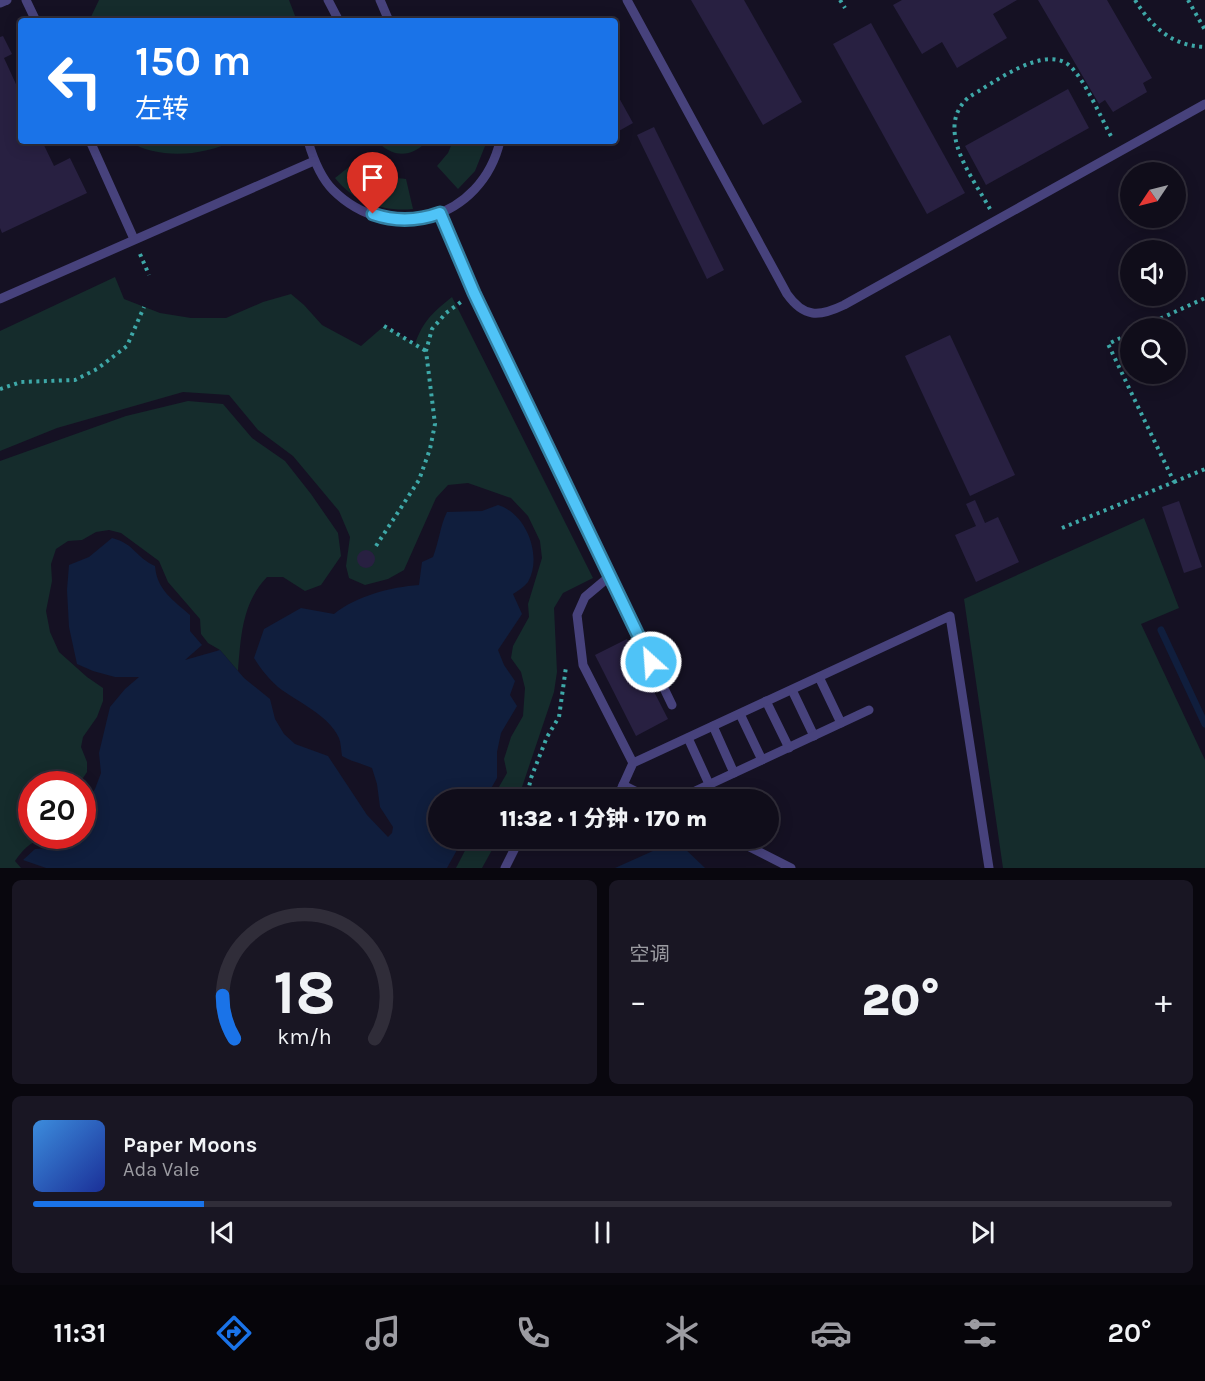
<!DOCTYPE html>
<html lang="zh">
<meta charset="utf-8">
<style>
body{margin:0;font-family:Karla,"Noto Sans SC",sans-serif;background:#191623;color:#f1f3f6;height:100vh;display:flex;flex-direction:column;font-size:22px;white-space:nowrap}
*{box-sizing:border-box;margin:0}
p{font-size:20px;color:#9c9ca2}
.icon{flex:none;width:33px;height:33px;fill:none;stroke:currentColor;stroke-width:2;stroke-linecap:round;stroke-linejoin:round}
.map{position:relative;height:868px;overflow:hidden}
.panel{display:flex;flex-direction:column;gap:12px;padding:12px;background:#09070e;flex:1}
.panel>*{flex:none}
.banner{position:absolute;left:18px;top:18px;width:600px;height:126px;border-radius:6px;box-shadow:0 3px 15px #0003,0 0 0 2px #302d39;background:#1a73e8;color:#fff;overflow:hidden}
.needle{width:39px;rotate:235deg}
.tools{position:absolute;left:1120px;top:162px;display:grid;gap:12px}
.tools a{display:grid;place-items:center;width:66px;height:66px;border-radius:50%;background:#100d1a;box-shadow:0 3px 15px #0003,0 0 0 2px #302d39;font-size:30px}
.speed{position:absolute;left:18px;top:771px;display:flex;gap:12px;font-size:30px;font-weight:700;text-align:center}
.speed>*{display:grid;place-content:center;width:78px;height:78px;border-radius:50%;background:#100d1a;box-shadow:0 3px 15px #0003,0 0 0 2px #302d39;line-height:1}
.speed .limit{border:9px solid #d22;background:#fff;color:#111}
.pin{position:absolute;display:grid;place-items:center;width:51px;height:51px;color:#fff;margin:-62px -26px;border-radius:50% 50% 50% 0;rotate:-45deg;box-shadow:0 0 6px #0007}
.pin .icon{rotate:45deg}
.me{position:absolute;width:66px;margin:-33px;rotate:334deg;stroke-linejoin:round;filter:drop-shadow(0 0 4px #0008)}
.turn{display:flex;align-items:center;gap:21px;height:126px;padding:0 18px;font-size:27px}
.turn .icon{width:78px;height:78px;stroke-width:2.5}
.turn b{display:block;font-size:42px;line-height:51px}
.big{font-size:45px;font-weight:800;line-height:1.1}
.panel .tile{flex:1;display:flex;flex-direction:column;justify-content:center;gap:9px;min-width:0;padding:0 21px;border-radius:9px;background:#191623}
.panel .dial{align-items:center;gap:0}
.dial svg{height:156px;overflow:visible;fill:none;stroke:#302d39;stroke-width:7;stroke-linecap:round;text-anchor:middle}
.dial text{fill:#f1f3f6;stroke:none}
.song{display:flex;align-items:center;gap:18px}
.cover{width:72px;height:72px;border-radius:9px;background:linear-gradient(135deg,hsl(210 70% 55%),hsl(230 70% 35%))}
.played{height:6px;border-radius:3px;background:linear-gradient(90deg,#1a73e8 15%,#302d39 15%)}
.keys{display:flex;justify-content:space-around;direction:ltr}
.heat{display:flex;justify-content:space-between;align-items:center;font-size:33px;direction:ltr}
.panel .tiles{flex:1;display:grid;gap:12px;grid-template-columns:1fr 1fr}
.tile:last-child{grid-column:span 2}
.trip{position:absolute;left:428px;top:789px;width:351px;height:60px;border-radius:30px;background:#100d1a;box-shadow:0 3px 15px #0003,0 0 0 2px #302d39;font-weight:800;line-height:60px;text-align:center}
.menu{display:flex;height:96px;justify-content:space-around;align-items:center;background:#06050a;color:#9c9ca2}
.menu .icon{width:42px;height:42px}
.menu .on{color:#1a73e8}
.menu b{font-size:27px;color:#f1f3f6}
.map>svg:first-child{display:block}
.green{fill:#152c2c}
.water{fill:#101e3d}
.lines{fill:none;stroke-linecap:round;stroke-linejoin:round}
.stream{stroke:#101e3d;stroke-width:7}
.building{fill:#282041}
.path{stroke:#3ea8a8;stroke-width:4;stroke-dasharray:3 4.5;stroke-linecap:butt}
.service{stroke:#47427c;stroke-width:9}
.route-casing{stroke:#337fa1;stroke-width:15}
.route{stroke:#4fc3f7;stroke-width:10}
</style>
<div class="map">
<svg width="1205" height="868" viewBox="0 0 1205 868">
<rect width="100%" height="100%" fill="#151123"/>
<g class="green">
<polygon points="99,0 289,0 297,21 89,21"/>
<path d="M 128,141 L 234,141 C 202,156 159,160 128,141 Z"/>
<path d="M 377,141 L 427,141 C 412,158 392,158 377,141 Z"/>
<polygon points="453,141 487,141 475,171 458,189 437,166 448,153"/>
<path d="M 359,159 C 373,173 386,177 406,179 L 413,209 C 383,212 354,202 335,178 Z"/>
<path d="M 115,277 L 124,299 L 160,313 L 191,318 L 226,318 L 263,302 L 291,294 L 304,305 L 322,325 L 361,346 L 384,326 L 415,344 C 423,321 433,312 452,297 L 593,578 L 563,593 L 554,608 L 557,672 L 554,692 L 518,799 L 492,799 L 507,773 L 504,759 L 511,737 L 523,716 L 525,688 L 521,672 L 511,658 L 513,646 L 529,617 L 528,604 L 542,558 L 540,541 L 528,516 L 511,498 L 468,483 L 448,485 L 436,498 L 404,570 L 388,579 L 365,585 L 349,578 L 346,566 L 350,537 L 339,511 L 293,456 L 258,430 L 229,395 L 183,392 L 57,428 L 0,451 L 0,331 Z"/>
<path d="M 188,401 L 223,404 L 252,438 L 285,461 L 311,494 L 338,533 L 341,556 L 321,585 L 305,591 L 283,577 L 267,577 C 242,603 241,636 238,671 L 220,650 L 208,643 L 201,634 L 200,619 L 168,582 L 159,561 L 121,533 L 109,530 L 96,532 L 82,540 L 68,541 L 56,549 L 51,564 L 52,581 L 46,611 L 50,632 L 59,652 L 87,677 L 103,688 L 103,701 L 97,717 L 83,737 L 81,747 L 87,762 L 87,772 L 79,784 L 32,784 L 32,836 L 46,836 L 43,840 C 31,840 22,851 15,861 L 21,868 L 0,868 L 0,461 L 126,416 Z"/>
<polygon points="1144,518 1179,608 1141,624 1205,760 1205,868 1003,868 964,599"/>
<polygon points="471,839 498,839 482,868 456,868"/>
</g>
<g class="water">
<path d="M 498,505 C 526,513 543,556 528,582 C 524,587 518,591 513,594 L 522,614 L 498,650 L 504,665 L 515,681 L 510,695 L 517,706 L 501,733 L 497,752 L 497,778 L 485,799 L 438,800 L 438,838 L 463,839 L 447,868 L 46,868 L 23,860 L 35,849 L 64,847 L 69,836 L 82,836 L 83,806 L 95,789 L 101,773 L 99,753 L 110,707 L 125,689 L 139,677 L 115,677 L 93,671 L 77,664 L 69,627 L 67,590 L 69,565 L 89,557 L 112,538 C 135,544 135,557 155,566 C 157,590 173,600 190,615 L 190,631 L 202,645 L 185,660 L 220,650 L 244,678 L 270,699 L 275,719 L 284,734 L 295,744 L 328,756 L 367,815 L 388,837 L 392,833 L 393,827 L 380,807 L 377,784 L 372,768 C 361,763 352,762 342,756 C 341,750 341,743 339,738 C 329,715 296,701 278,687 C 268,678 261,669 254,658 L 264,629 L 301,608 L 334,614 C 356,596 391,587 419,585 L 422,562 L 433,557 C 439,542 440,526 447,512 L 482,511 Z"/>
<polygon points="664,846 683,847 705,868 615,868"/>
</g>
<g class="lines">
<polyline class="stream" points="1161,630 1205,724"/>
</g>
<g class="building">
<polygon points="691,0 744,0 802,102 763,125"/>
<polygon points="902,0 1017,0 993,14 1007,38 957,68 942,42 922,54 893,5"/>
<polygon points="1038,0 1107,0 1152,78 1143,83 1147,92 1113,112 1105,100 1099,104"/>
<polygon points="871,23 965,193 927,214 833,44"/>
<polygon points="3,36 12,54 4,58 21,95 21,141 42,141 54,166 70,158 87,193 2,233 0,228 0,37"/>
<polygon points="1068,89 1089,128 986,185 965,146"/>
<polygon points="618,96 633,123 617,132 615,98"/>
<polygon points="654,127 724,270 707,279 637,135"/>
<polygon points="950,335 1015,475 970,496 905,356"/>
<polygon points="975,500 985,523 998,517 1019,562 976,582 955,535 976,526 966,504"/>
<polygon points="1179,501 1202,567 1184,573 1162,507"/>
<circle cx="366" cy="559" r="9"/>
<polygon points="627,639 668,719 636,736 595,655"/>
</g>
<g class="lines">
<g class="path">
<polyline points="840,0 845,8"/>
<path d="M 1135,0 C 1152,27 1172,46 1205,47"/>
<polyline points="1188,0 1205,30"/>
<path d="M 990,209 C 973,178 933,128 969,97 C 992,84 1045,43 1070,66 C 1085,80 1101,118 1112,138"/>
<polyline points="140,254 149,275"/>
<polyline points="384,326 426,351"/>
<polyline points="1140,328 1205,298"/>
<polyline points="0,389 21,382 75,380 97,369 127,346 144,307"/>
<polyline points="1174,482 1205,469"/>
<polyline points="1062,528 1174,482 1108,344 1131,333"/>
<polyline points="376,546 419,480 430,449 435,424 426,351 432,329 446,313 461,302"/>
<polyline points="526,800 531,778 547,737 559,717 566,667"/>
</g>
<g class="service">
<polyline points="26,0 36,21"/>
<polyline points="328,0 339,21"/>
<polyline points="380,0 389,21"/>
<path d="M 627,0 L 787,294 C 804,318 819,317 844,305 L 1205,104"/>
<polyline points="0,3 7,0"/>
<polyline points="90,141 134,239"/>
<path d="M 308,141 C 313,158 320,177 333,190 C 390,247 482,219 500,141"/>
<polyline points="440,213 474,293 672,705"/>
<polyline points="0,299 314,161"/>
<polyline points="610,576 585,597 577,615 583,665 633,763"/>
<polyline points="819,677 841,723"/>
<polyline points="792,690 814,736"/>
<polyline points="766,701 789,748"/>
<polyline points="740,714 762,760"/>
<polyline points="713,726 734,773"/>
<polyline points="688,738 709,784"/>
<polyline points="623,785 653,800"/>
<polyline points="613,800 619,794 633,763 950,616 989,868"/>
<polyline points="676,800 869,710"/>
<polyline points="732,838 791,868"/>
<polyline points="505,868 520,838"/>
</g>
</g>
<g class="lines">
<g class="route-casing">
<path id="route" d="M 373,214 C 396,222 418,221 440,213 L 474,293 L 651,662"/>
</g>
<use href="#route" class="route"/>
</g>
</svg>
<div class="tools">
<a><svg class="needle" viewBox="-14 -14 28 28"><path d="M0-13l5 13h-10z" fill="#e53935"/><path d="M0 13l5-13h-10z" fill="#9c9ca2"/></svg></a>
<a><svg class="icon" aria-label="sound" viewBox="0 0 24 24"><path d="M4 9h4l5-4v14l-5-4H4zM17 9q2 3 0 6"/></svg></a>
<a><svg class="icon" aria-label="search" viewBox="0 0 24 24"><circle cx="10" cy="10" r="6"/><path d="M15 15l6 6"/></svg></a>
</div>
<div class="speed"><div class="limit">20</div></div>
<div class="pin" style="left:373px;top:214px;background:#d93025"><svg class="icon" aria-label="arrive" viewBox="0 0 24 24"><path d="M6 21V4h12l-3 4 3 4H6"/></svg></div>
<svg class="me" style="left:651px;top:662px" viewBox="-20 -20 40 40"><circle r="17" fill="#4fc3f7" stroke="#fff" stroke-width="3"/><path d="M0-11L8 9 0 5-8 9z" fill="#fff"/></svg>
<div class="trip">11:32 · 1 分钟 · 170 m</div>
<div class="banner">
<div class="turn"><svg class="icon" aria-label="left" viewBox="0 0 24 24"><path d="M17 20v-9H6M10 6l-5 5 5 5"/></svg><div><b>150 m</b>左转</div></div>
</div>
</div>
<section class="panel">
<div class="tiles">
<div class="tile dial"><svg viewBox="0 0 100 80">
<path d="M14 69A42 42 0 1 1 86 69"/>
<path d="M14 69A42 42 0 0 1 8 47" stroke="#1a73e8"/>
<text x="50" y="56" font-size="32" font-weight="700">18</text>
<text x="50" y="72" font-size="11">km/h</text>
</svg></div>
<div class="tile"><p>空调</p>
<div class="heat"><a>−</a><b class="big">20°</b><a>+</a></div>
</div>
<div class="tile">
<div class="song"><i class="cover"></i><div><b>Paper Moons</b><p>Ada Vale</p></div></div>
<div class="played"></div>
<div class="keys"><svg class="icon" aria-label="previous" viewBox="0 0 24 24"><path d="M18 5L8 12l10 7zM5 5v14"/></svg><svg class="icon" aria-label="pause" viewBox="0 0 24 24"><path d="M8 5v14M16 5v14"/></svg><svg class="icon" aria-label="next" viewBox="0 0 24 24"><path d="M6 5l10 7-10 7zM19 5v14"/></svg></div>
</div>
</div>
</section>
<nav class="menu">
<b>11:31</b>
<svg class="icon on" aria-label="directions" viewBox="0 0 24 24"><path d="M12 3l9 9-9 9-9-9zM9 14v-3h6M13 9l2 2-2 2"/></svg>
<svg class="icon" aria-label="music" viewBox="0 0 24 24"><path d="M9 18V5l10-2v13"/><circle cx="6" cy="18" r="3"/><circle cx="16" cy="16" r="3"/></svg>
<svg class="icon" aria-label="phone" viewBox="0 0 24 24"><path d="M5 4h4l2 5-3 2q2 4 5 5l2-3 5 2v4C11 20 4 13 5 4z"/></svg>
<svg class="icon" aria-label="climate" viewBox="0 0 24 24"><path d="M12 3v18M4 7l16 10M4 17L20 7"/></svg>
<svg class="icon" aria-label="car" viewBox="0 0 24 24"><path d="M5 17H2v-5l4-1 3-4h7l3 4 3 1v5h-3M9 17h6M6 11h13"/><circle cx="7" cy="17" r="2"/><circle cx="17" cy="17" r="2"/></svg>
<svg class="icon" aria-label="filters" viewBox="0 0 24 24"><path d="M4 7h16M4 17h16"/><circle cx="9" cy="7" r="2"/><circle cx="15" cy="17" r="2"/></svg>
<b>20°</b>
</nav>
